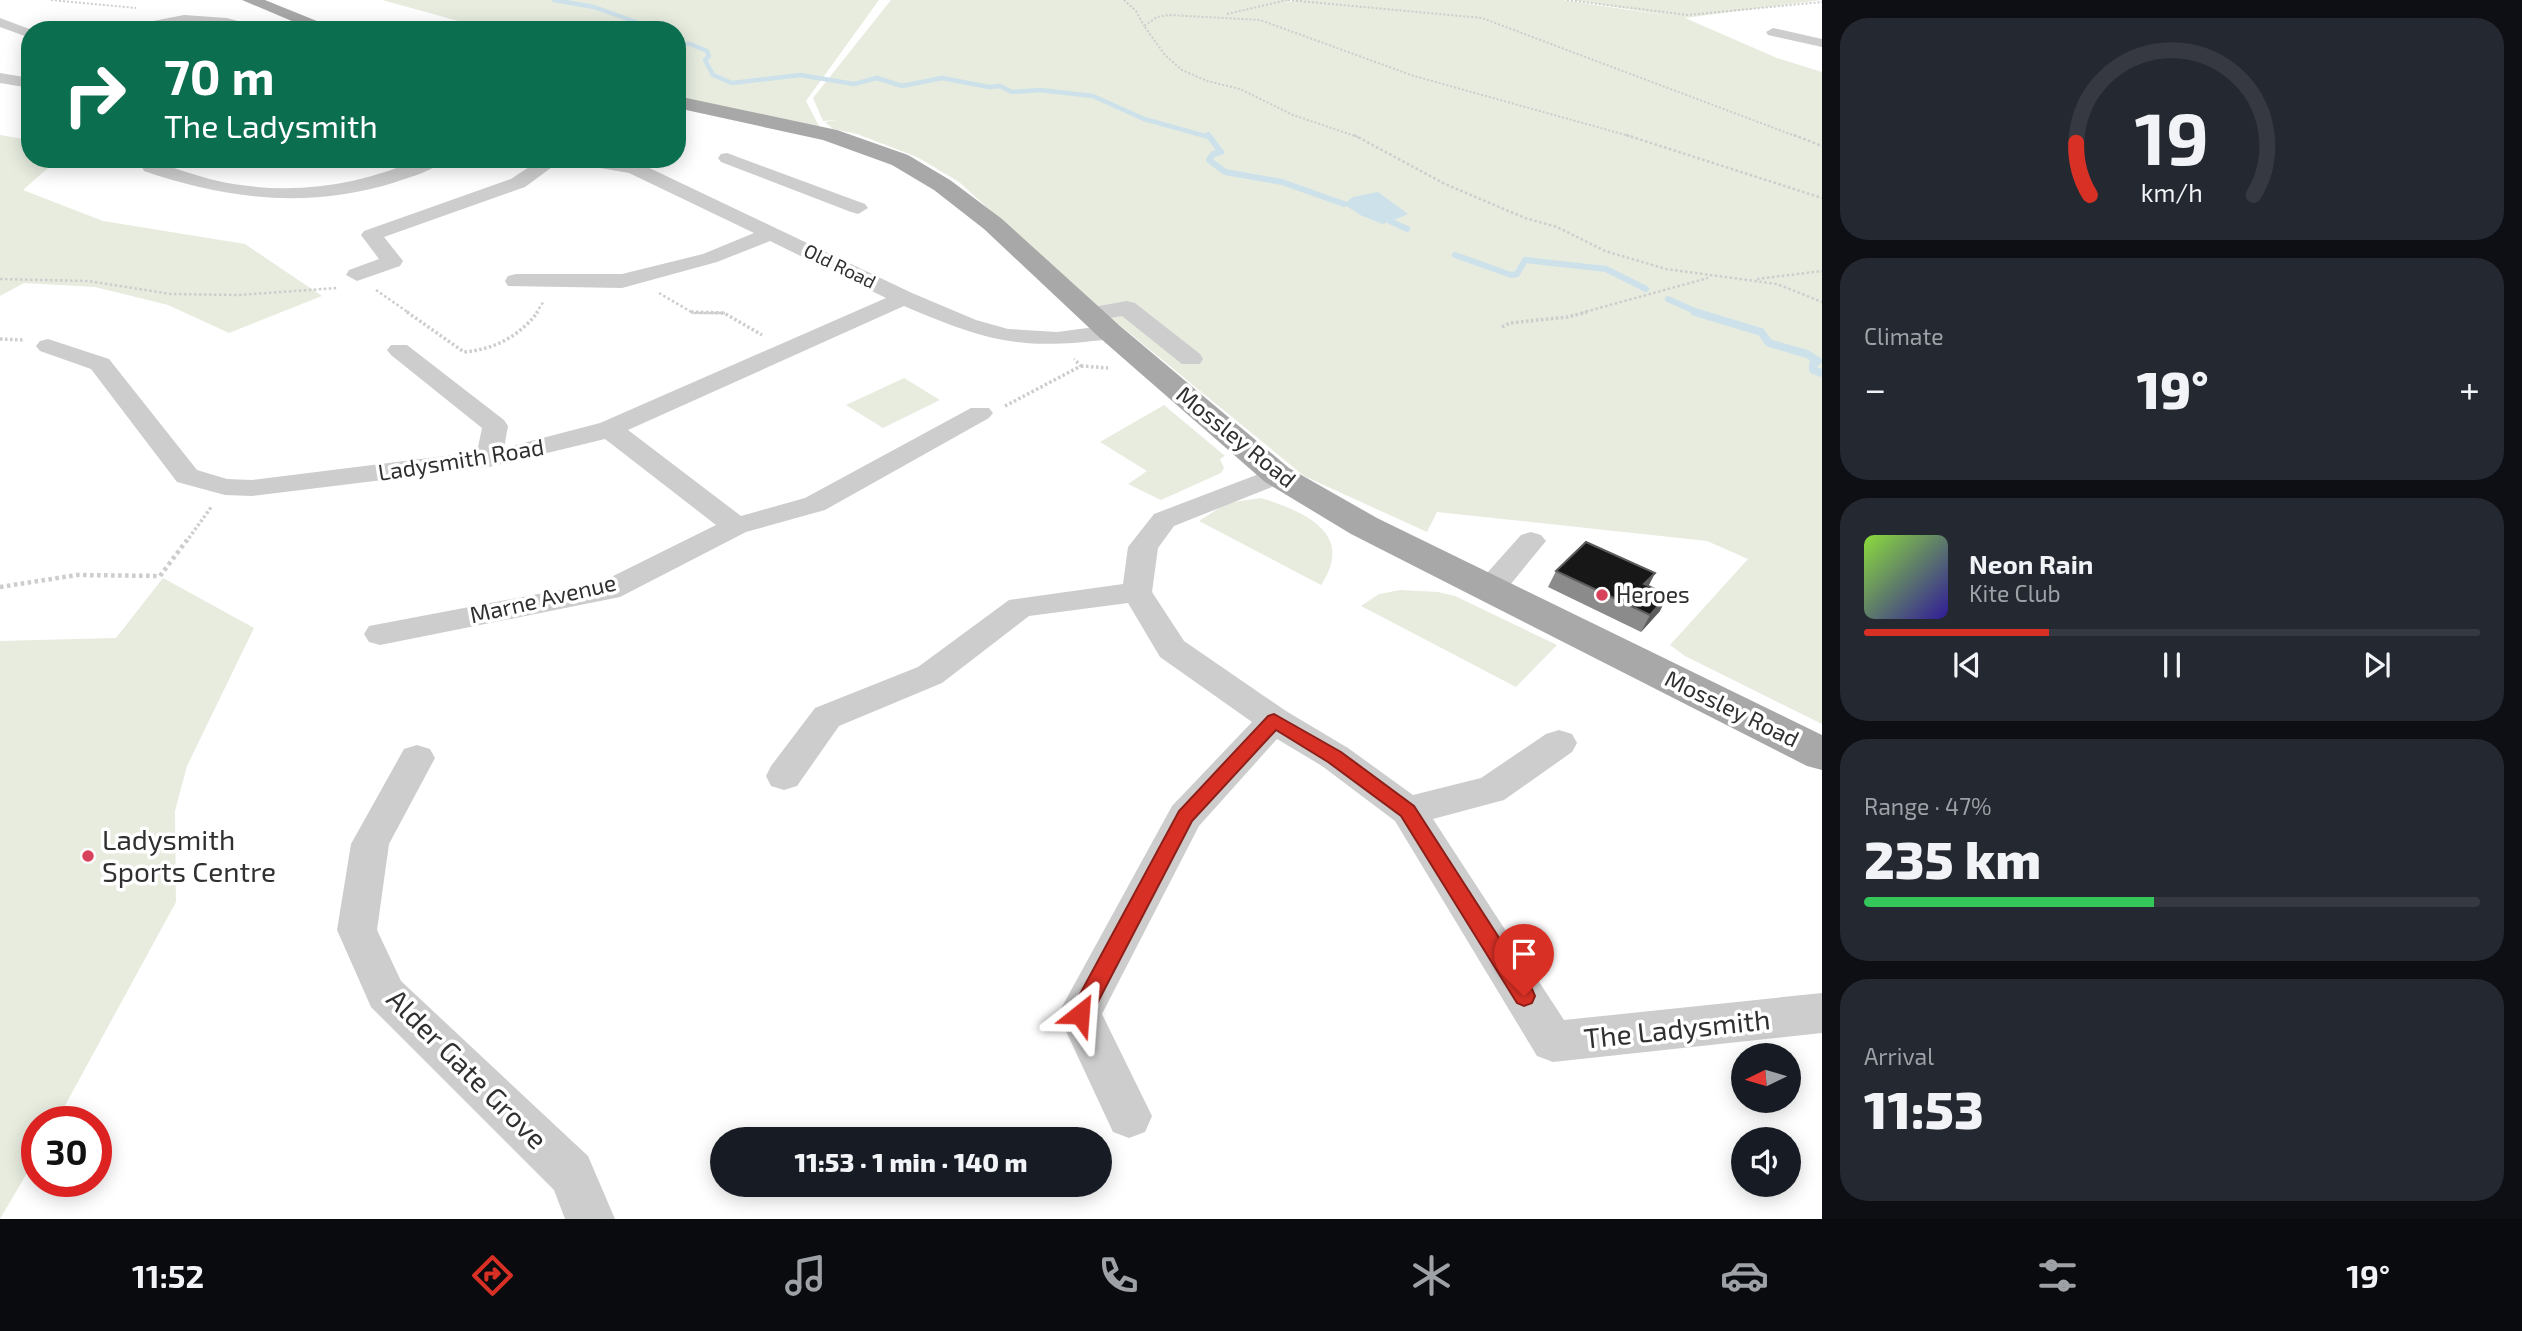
<!DOCTYPE html>
<meta charset="utf-8">
<style>
body{margin:0;font-family:"Exo 2",sans-serif;background:#242831;color:#f1f3f6;height:100vh;display:flex;flex-direction:column;font-size:26px;white-space:nowrap}
*{box-sizing:border-box;margin:0}
p{font-size:23px;color:#9ea1a6}
.icon{flex:none;width:38px;height:38px;fill:none;stroke:currentColor;stroke-width:2;stroke-linecap:round;stroke-linejoin:round}
.map{position:relative;flex:1;overflow:hidden}
.details{display:flex;flex-direction:column;gap:18px;padding:18px;background:#0d0f14;width:700px}
.details>*{flex:none}
.guide{position:absolute;left:21px;top:21px;width:665px;height:147px;border-radius:28px;box-shadow:0 4px 18px #0003;background:#0b6e4f;color:#fff;overflow:hidden}
.needle{width:46px;rotate:265deg}
.controls{position:absolute;left:1731px;top:1043px;display:grid;gap:14px}
.controls a{display:grid;place-items:center;width:70px;height:70px;border-radius:50%;background:#171b24;box-shadow:0 4px 18px #0003;font-size:35px}
.speed{position:absolute;left:21px;top:1106px;display:flex;gap:14px;font-size:35px;font-weight:700;text-align:center}
.speed>*{display:grid;place-content:center;width:91px;height:91px;border-radius:50%;background:#171b24;box-shadow:0 4px 18px #0003;line-height:1}
.speed .limit{border:10px solid #d22;background:#fff;color:#111}
.pin{position:absolute;display:grid;place-items:center;width:60px;height:60px;color:#fff;margin:-72px -30px;border-radius:50% 50% 50% 0;rotate:-45deg;box-shadow:0 0 7px #0007}
.pin .icon{rotate:45deg}
.me{position:absolute;width:77px;margin:-38px;rotate:28deg;stroke-linejoin:round;filter:drop-shadow(0 0 5px #0008)}
.turn{display:flex;align-items:center;gap:24px;height:147px;padding:0 28px;font-size:32px}
.turn .icon{width:91px;height:91px;stroke-width:2.5}
.turn b{display:block;font-size:49px;line-height:60px}
.big{font-size:52px;font-weight:800;line-height:1.1}
.details .widget{flex:1;display:flex;flex-direction:column;justify-content:center;gap:10px;min-width:0;padding:0 24px;border-radius:28px;background:#242831}
.details .dial{align-items:center;gap:0}
.dial svg{height:182px;overflow:visible;fill:none;stroke:#363941;stroke-width:7;stroke-linecap:round;text-anchor:middle}
.dial text{fill:#f1f3f6;stroke:none}
.song{display:flex;align-items:center;gap:21px}
.cover{width:84px;height:84px;border-radius:10px;background:linear-gradient(135deg,hsl(90 70% 55%),hsl(250 70% 35%))}
.played{height:7px;border-radius:4px;background:linear-gradient(90deg,#d93025 30%,#363941 30%)}
.keys{display:flex;justify-content:space-around;direction:ltr}
.heat{display:flex;justify-content:space-between;align-items:center;font-size:38px;direction:ltr}
.charge{height:10px;border-radius:5px;background:linear-gradient(90deg,#34c759 47%,#363941 0)}
.trip{position:absolute;left:710px;top:1127px;width:402px;height:70px;border-radius:35px;background:#171b24;box-shadow:0 4px 18px #0003;font-weight:800;line-height:70px;text-align:center}
.dock{display:flex;height:112px;justify-content:space-around;align-items:center;background:#090b0e;color:#9ea1a6}
.dock .icon{width:49px;height:49px}
.dock .active{color:#d93025}
.dock b{font-size:32px;color:#f1f3f6}
main{display:flex;flex:1;min-height:0}
.map>svg:first-child{display:block}
.green{fill:#e7ecdf}
.water{fill:#cde1ea}
.lines{fill:none;stroke-linecap:round;stroke-linejoin:round}
.stream-far2{stroke:#cde1ea;stroke-width:4.5}
.stream-far1{stroke:#cde1ea;stroke-width:6}
.stream{stroke:#cde1ea;stroke-width:8}
.path-far3{stroke:#cdcdcd;stroke-width:2;stroke-dasharray:2 2;stroke-linecap:butt}
.path-far2{stroke:#cdcdcd;stroke-width:2.5;stroke-dasharray:2.5 2.5;stroke-linecap:butt}
.path-far1{stroke:#cdcdcd;stroke-width:3.5;stroke-dasharray:2.5 2.5;stroke-linecap:butt}
.path{stroke:#cdcdcd;stroke-width:4.5;stroke-dasharray:3.5 3.5;stroke-linecap:butt}
.minor{fill:#cdcdcd;fill-rule:evenodd}
.major{fill:#a8a8a8;fill-rule:evenodd}
.wall{fill:#8b8b8b}
.shaded-wall{fill:#5d5d5d}
.building{fill:#171717;stroke:#5d5d5d;stroke-width:2}
.route{fill:#d93025;stroke:#8d1f18;stroke-width:2}
.poi-dot{fill:#d8415a;stroke:#fff;stroke-width:2.5}
.labels{text-anchor:middle;stroke-width:7;stroke-linejoin:round;paint-order:stroke}
.far-street-label{font-size:19px;fill:#303030;stroke:#fff}
.street-label{font-size:23px;fill:#303030;stroke:#fff}
.poi-label{font-size:23px;fill:#303030;stroke:#fff;text-anchor:start}
.near-poi-label{font-size:28px;fill:#303030;stroke:#fff;text-anchor:start}
.near-street-label{font-size:28px;fill:#303030;stroke:#fff}
</style>
<main>
<div class="map">
<svg width="1822" height="1219" viewBox="0 0 1822 1219">
<rect width="100%" height="100%" fill="#fff"/>
<g class="green">
<polygon points="382,0 879,0 806,101 820,128 677,99 677,30 491,30"/>
<polygon points="891,0 1291,0 1285,3 1295,0 1562,0 1670,16 1572,0 1822,0 1685,18 1777,58 1822,72 1822,724 1685,656 1670,645 1748,559 1707,541 1437,512 1427,532 1304,476 1089,300 959,182 917,157 857,134 833,129 825,122 836,120 823,121 813,98"/>
<polygon points="0,135 30,140 30,159 65,159 48,168 23,190 103,221 245,244 322,296 229,333 168,305 95,287 24,283 0,296"/>
<polygon points="904,378 940,400 883,428 846,405"/>
<polygon points="1164,405 1225,456 1220,459 1224,468 1221,473 1161,500 1128,484 1147,471 1100,442"/>
<path d="M 1261,498 C 1303,511 1356,533 1321,585 L 1199,521 L 1227,503 Z"/>
<polygon points="163,578 254,628 187,766 175,811 176,902 56,1122 37,1122 37,1156 0,1219 0,641 116,638"/>
<polygon points="1400,590 1438,592 1455,596 1557,645 1516,687 1361,606 1379,594"/>
</g>
<polygon class="water" points="1378,192 1408,214 1383,224 1360,215 1344,204 1353,197"/>
<g class="lines">
<g class="stream-far2">
<polyline points="554,0 594,7 636,22 630,28 638,30"/>
<polyline points="677,44 690,44 707,51 709,56 705,60 713,75 732,83 800,75 854,84 877,78 902,86 942,78 989,87 1000,86 1012,92 1040,90 1093,96 1144,119 1209,137"/>
</g>
<g class="stream-far1">
<polyline points="1208,135 1221,152 1213,154 1209,160 1225,172 1282,182 1344,204"/>
<polyline points="1390,221 1407,229"/>
<polyline points="1455,255 1511,275 1517,274 1525,260 1606,269 1646,289"/>
<polyline points="1668,299 1699,313"/>
</g>
<polyline class="stream" points="1695,312 1761,332 1769,343 1807,354 1818,361 1813,364 1813,370 1822,373"/>
<g class="path-far3">
<polyline points="51,0 136,8"/>
<polyline points="1124,0 1136,11 1144,26"/>
<polyline points="1288,0 1482,18 1798,137"/>
<polyline points="1567,0 1688,15 1822,2"/>
<polyline points="1227,14 1287,0"/>
<polyline points="1358,137 1293,115 1240,89 1207,81 1182,70 1165,55 1144,26 1157,17 1169,15 1260,20 1414,76 1633,137"/>
</g>
<g class="path-far2">
<polyline points="1354,135 1445,184 1525,218 1557,227 1605,251 1666,269 1777,284 1822,302"/>
<polyline points="1626,135 1822,198"/>
<polyline points="1794,135 1822,146"/>
<polyline points="0,279 88,281 171,294 238,295 337,288"/>
<polyline points="1757,279 1822,271"/>
<polyline points="376,290 409,313"/>
<polyline points="659,293 693,313 725,313"/>
<polyline points="536,313 544,301"/>
<polyline points="1581,313 1708,278"/>
</g>
<g class="path-far1">
<path d="M 407,312 L 464,352 C 495,349 518,337 538,312"/>
<polyline points="691,312 724,313 762,335"/>
<polyline points="1502,327 1510,323 1568,317 1587,312"/>
<polyline points="0,339 24,340"/>
<polyline points="1081,366 1108,368"/>
<polyline points="1005,406 1081,366 1074,359"/>
<polyline points="186,542 212,506"/>
</g>
<polyline class="path" points="0,587 77,575 160,576 187,540"/>
<g class="minor">
<polygon points="184,15 227,18 270,30 242,30 198,23 127,30 148,22"/>
<polygon points="0,18 32,30 30,38 0,27"/>
<polygon points="1773,28 1822,39 1822,47 1768,35 1766,32"/>
<polygon points="0,73 30,78 30,88 0,83"/>
<polygon points="727,153 865,204 868,208 858,214 851,212 721,162 718,158 721,154"/>
<path d="M 419,159 L 444,159 C 434,171 410,177 396,182 C 310,209 229,200 144,171 L 142,167 L 151,161 C 174,167 195,176 218,181 C 287,196 356,187 419,159 Z"/>
<polygon points="541,159 563,159 525,187 384,237 403,261 400,266 357,281 346,275 349,270 379,259 361,235 364,231 511,179"/>
<path d="M 568,159 L 614,159 L 641,164 L 912,293 L 976,320 L 1008,329 L 1057,332 L 1110,325 L 1118,327 L 1122,332 L 1118,337 L 1110,339 C 1020,351 986,341 904,306 L 628,430 L 741,516 L 805,498 L 971,408 L 989,408 L 993,413 L 989,418 L 825,510 L 746,532 L 620,597 L 380,645 L 369,642 L 364,634 L 369,626 L 601,582 L 716,525 L 605,439 L 489,467 L 252,496 L 225,495 L 177,482 L 91,369 L 40,351 L 36,346 L 40,341 L 48,339 L 109,359 L 197,470 L 227,479 L 252,480 L 477,452 L 482,428 L 391,355 L 387,350 L 391,345 L 407,345 L 504,420 L 508,426 L 504,448 L 600,423 L 886,298 L 770,241 L 717,262 L 622,288 L 508,286 L 505,281 L 508,276 L 516,274 L 622,274 L 703,254 L 754,233 L 629,173 L 577,164 Z"/>
<polygon points="1127,301 1135,303 1200,354 1203,359 1200,364 1182,364 1122,316 1090,321 1079,314 1082,309"/>
<polygon points="1277,467 1287,469 1291,475 1287,481 1174,526 1158,548 1152,592 1184,641 1286,711 1348,748 1413,795 1481,778 1546,734 1559,730 1572,734 1577,743 1572,752 1504,800 1433,819 1564,1020 1822,993 1822,1033 1553,1062 1537,1056 1395,821 1322,766 1277,739 1199,826 1102,1014 1152,1116 1145,1132 1129,1138 1113,1132 1058,1014 1172,806 1252,722 1160,657 1128,603 1029,616 942,683 839,726 797,786 784,790 771,786 766,776 771,766 815,708 918,667 1009,600 1123,584 1128,547 1154,514"/>
<polygon points="1531,532 1541,535 1546,541 1541,547 1501,596 1490,599 1479,596 1475,589 1479,582 1521,535"/>
<polygon points="417,745 430,749 435,758 389,844 377,930 401,981 588,1156 615,1219 565,1219 554,1190 371,1007 337,930 351,844 404,749"/>
</g>
<g class="major">
<polygon points="242,0 265,0 339,30 313,30"/>
<polygon points="677,96 837,130 908,155 950,180 1002,219 1120,326 1289,468 1377,518 1822,735 1822,770 1807,766 1351,534 1265,482 1100,338 984,229 934,190 892,165 823,140 677,108"/>
</g>
</g>
<polygon class="wall" points="1556,571 1655,573 1648,586 1660,611 1641,632 1548,587"/>
<g class="shaded-wall">
<polygon points="1655,573 1647,589 1644,584"/>
<polygon points="1668,595 1660,611 1641,632 1650,615"/>
</g>
<polygon class="building" points="1586,542 1655,573 1644,584 1668,595 1650,615 1556,571"/>
<polygon class="route" points="1274,714 1341,752 1414,806 1532,989 1535,996 1532,1003 1524,1006 1517,1003 1401,816 1328,762 1276,730 1192,821 1088,1021 1080,1024 1073,1021 1069,1014 1073,1007 1179,811 1268,716"/>
<g class="poi-dot">
<circle cx="1602" cy="595" r="7"/>
<circle cx="88" cy="856" r="7"/>
</g>
<g class="labels">
<g class="far-street-label">
<text transform="translate(840 266) rotate(26)" y="7">Old Road</text>
</g>
<g class="street-label">
<text transform="translate(1236 437) rotate(39)" y="8">Mossley Road</text>
<text transform="translate(461 460) rotate(-9)" y="8">Ladysmith Road</text>
<text transform="translate(543 599) rotate(-13)" y="8">Marne Avenue</text>
<text transform="translate(1732 709) rotate(26)" y="8">Mossley Road</text>
</g>
<g class="poi-label">
<text x="1616" y="603">Heroes</text>
</g>
<g class="near-poi-label">
<text x="102" y="850">Ladysmith<tspan x="102" dy="32">Sports Centre</tspan></text>
</g>
<g class="near-street-label">
<text transform="translate(1677 1029) rotate(-6)" y="10">The Ladysmith</text>
<text transform="translate(467 1069) rotate(45)" y="10">Alder Gate Grove</text>
</g>
</g>
</svg>
<div class="controls">
<a><svg class="needle" viewBox="-14 -14 28 28"><path d="M0-13l5 13h-10z" fill="#e53935"/><path d="M0 13l5-13h-10z" fill="#9ea1a6"/></svg></a>
<a><svg class="icon" aria-label="sound" viewBox="0 0 24 24"><path d="M4 9h4l5-4v14l-5-4H4zM17 9q2 3 0 6"/></svg></a>
</div>
<div class="speed"><div class="limit">30</div></div>
<div class="pin" style="left:1524px;top:996px;background:#d93025"><svg class="icon" aria-label="arrive" viewBox="0 0 24 24"><path d="M6 21V4h12l-3 4 3 4H6"/></svg></div>
<svg class="me" style="left:1080px;top:1014px" viewBox="-20 -20 40 40"><path d="M0-17L14 15 0 8-14 15z" fill="#d93025" stroke="#fff" stroke-width="4"/></svg>
<div class="trip">11:53 · 1 min · 140 m</div>
<div class="guide">
<div class="turn"><svg class="icon" aria-label="right" viewBox="0 0 24 24"><path d="M7 20v-9h11M14 6l5 5-5 5"/></svg><div><b>70 m</b>The Ladysmith</div></div>
</div>
</div>
<section class="details">
<div class="widget dial"><svg viewBox="0 0 100 80">
<path d="M14 69A42 42 0 1 1 86 69"/>
<path d="M14 69A42 42 0 0 1 8 46" stroke="#d93025"/>
<text x="50" y="56" font-size="32" font-weight="700">19</text>
<text x="50" y="72" font-size="11">km/h</text>
</svg></div>
<div class="widget"><p>Climate</p>
<div class="heat"><a>−</a><b class="big">19°</b><a>+</a></div>
</div>
<div class="widget">
<div class="song"><i class="cover"></i><div><b>Neon Rain</b><p>Kite Club</p></div></div>
<div class="played"></div>
<div class="keys"><svg class="icon" aria-label="previous" viewBox="0 0 24 24"><path d="M18 5L8 12l10 7zM5 5v14"/></svg><svg class="icon" aria-label="pause" viewBox="0 0 24 24"><path d="M8 5v14M16 5v14"/></svg><svg class="icon" aria-label="next" viewBox="0 0 24 24"><path d="M6 5l10 7-10 7zM19 5v14"/></svg></div>
</div>
<div class="widget"><p>Range · 47%</p><b class="big">235 km</b><div class="charge"></div></div>
<div class="widget"><p>Arrival</p><b class="big">11:53</b></div>
</section>
</main>
<nav class="dock">
<b>11:52</b>
<svg class="icon active" aria-label="directions" viewBox="0 0 24 24"><path d="M12 3l9 9-9 9-9-9zM9 14v-3h6M13 9l2 2-2 2"/></svg>
<svg class="icon" aria-label="music" viewBox="0 0 24 24"><path d="M9 18V5l10-2v13"/><circle cx="6" cy="18" r="3"/><circle cx="16" cy="16" r="3"/></svg>
<svg class="icon" aria-label="phone" viewBox="0 0 24 24"><path d="M5 4h4l2 5-3 2q2 4 5 5l2-3 5 2v4C11 20 4 13 5 4z"/></svg>
<svg class="icon" aria-label="climate" viewBox="0 0 24 24"><path d="M12 3v18M4 7l16 10M4 17L20 7"/></svg>
<svg class="icon" aria-label="car" viewBox="0 0 24 24"><path d="M5 17H2v-5l4-1 3-4h7l3 4 3 1v5h-3M9 17h6M6 11h13"/><circle cx="7" cy="17" r="2"/><circle cx="17" cy="17" r="2"/></svg>
<svg class="icon" aria-label="filters" viewBox="0 0 24 24"><path d="M4 7h16M4 17h16"/><circle cx="9" cy="7" r="2"/><circle cx="15" cy="17" r="2"/></svg>
<b>19°</b>
</nav>
